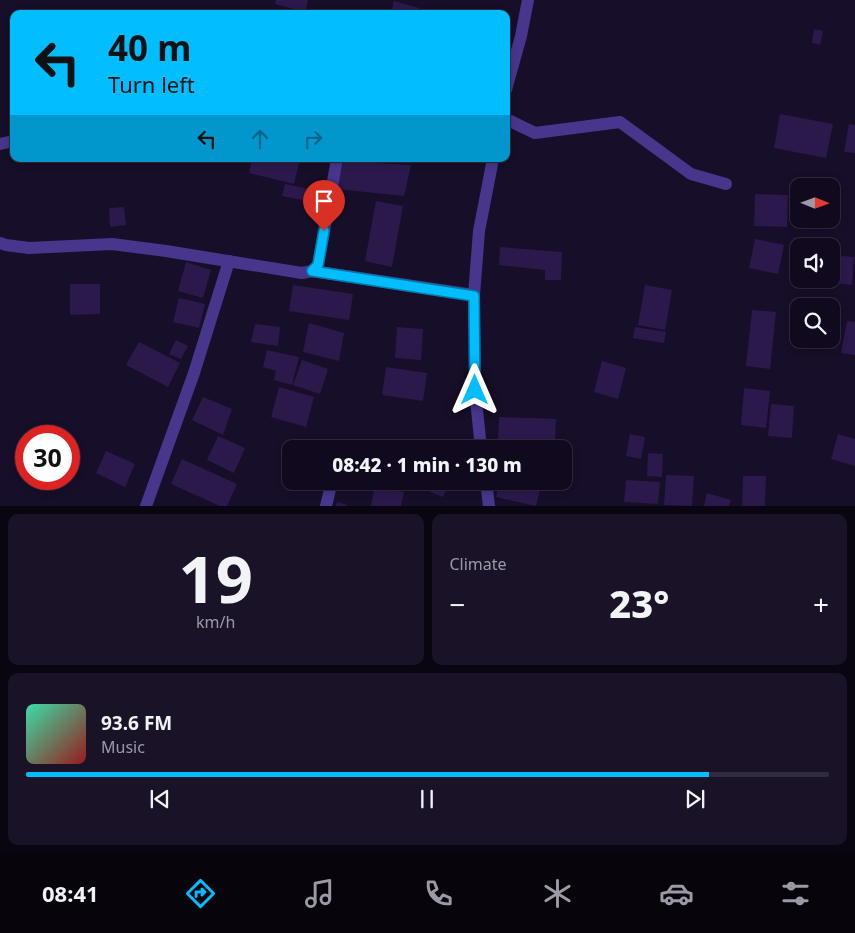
<!DOCTYPE html>
<meta charset="utf-8">
<style>
body{margin:0;font-family:"Noto Sans",sans-serif;background:#1a1328;color:#f1f3f6;height:100vh;display:flex;flex-direction:column;font-size:19px;white-space:nowrap}
*{box-sizing:border-box;margin:0}
p{font-size:16px;color:#9c9aa4}
.icon{flex:none;width:28px;height:28px;fill:none;stroke:currentColor;stroke-width:2;stroke-linecap:round;stroke-linejoin:round}
.map{position:relative;height:506px;overflow:hidden}
.drawer{display:flex;flex-direction:column;gap:8px;padding:8px;background:#090611;flex:1}
.drawer>*{flex:none}
.top-card{position:absolute;left:10px;top:10px;width:500px;height:152px;border-radius:10px;box-shadow:0 2px 8px #0003,0 0 0 1px #302b3d;background:#02bdff;color:#111;overflow:hidden}
.needle{width:32px;rotate:91deg}
.fabs{position:absolute;left:790px;top:178px;display:grid;gap:10px}
.fabs a{display:grid;place-items:center;width:50px;height:50px;border-radius:10px;background:#110a1f;box-shadow:0 2px 8px #0003,0 0 0 1px #302b3d;font-size:25px}
.speed{position:absolute;left:15px;top:425px;display:flex;gap:10px;font-size:25px;font-weight:700;text-align:center}
.speed>*{display:grid;place-content:center;width:65px;height:65px;border-radius:50%;background:#110a1f;box-shadow:0 2px 8px #0003,0 0 0 1px #302b3d;line-height:1}
.speed .limit{border:8px solid #d22;background:#fff;color:#111}
.pin{position:absolute;display:grid;place-items:center;width:42px;height:42px;color:#fff;margin:-51px -21px;border-radius:50% 50% 50% 0;rotate:-45deg;box-shadow:0 0 5px #0007}
.pin .icon{rotate:45deg}
.me{position:absolute;width:55px;margin:-28px;rotate:0deg;stroke-linejoin:round;filter:drop-shadow(0 0 4px #0008)}
.turn{display:flex;align-items:center;gap:18px;height:105px;padding:0 15px;font-size:22px}
.turn .icon{width:65px;height:65px;stroke-width:2.5}
.turn b{display:block;font-size:35px;line-height:42px}
.lanes{display:flex;align-items:center;height:48px;padding:0 15px;background:#0003;justify-content:center;gap:25px;direction:ltr}
.lanes .off{opacity:.35}
.big{font-size:38px;font-weight:800;line-height:1.1}
.drawer .card{flex:1;display:flex;flex-direction:column;justify-content:center;gap:8px;min-width:0;padding:0 18px;border-radius:10px;background:#1a1328}
.drawer .dial{align-items:center;gap:0}
.dial b{font-size:65px;line-height:1}
.song{display:flex;align-items:center;gap:15px}
.cover{width:60px;height:60px;border-radius:8px;background:linear-gradient(135deg,hsl(160 70% 55%),hsl(0 70% 35%))}
.played{height:5px;border-radius:2px;background:linear-gradient(90deg,#02bdff 85%,#302b3d 85%)}
.keys{display:flex;justify-content:space-around;direction:ltr}
.heat{display:flex;justify-content:space-between;align-items:center;font-size:28px;direction:ltr}
.drawer .tiles{flex:1;display:grid;gap:8px;grid-template-columns:1fr 1fr}
.card:last-child{grid-column:span 2}
.trip{position:absolute;left:282px;top:440px;width:290px;height:50px;border-radius:10px;background:#110a1f;box-shadow:0 2px 8px #0003,0 0 0 1px #302b3d;font-weight:800;line-height:50px;text-align:center}
.tabs{display:flex;height:80px;justify-content:space-around;align-items:center;background:#07040c;color:#9c9aa4}
.tabs .icon{width:35px;height:35px}
.tabs .selected{color:#02bdff}
.tabs b{font-size:22px;color:#f1f3f6}
.map>svg:first-child{display:block}
.building{fill:#2b194c}
.lines{fill:none;stroke-linecap:round;stroke-linejoin:round}
.street{stroke:#47368c;stroke-width:12}
.route-casing{stroke:#017ba6;stroke-width:12}
.route{stroke:#02bdff;stroke-width:9}
</style>
<div class="map">
<svg width="855" height="506" viewBox="0 0 855 506">
<rect width="100%" height="100%" fill="#170e29"/>
<g class="building">
<polygon points="276,0 308,0 305,12 275,4"/>
<polygon points="394,1 419,8 417,14 391,14"/>
<polygon points="814,29 823,31 820,45 812,43"/>
<polygon points="780,114 833,124 826,158 774,148"/>
<polygon points="849,124 855,125 855,153 844,152"/>
<polygon points="252,159 300,159 294,184 249,173"/>
<polygon points="343,161 411,165 404,196 337,189"/>
<polygon points="285,184 309,189 307,201 282,196"/>
<polygon points="755,194 788,195 787,227 754,226"/>
<polygon points="376,201 403,206 392,267 365,261"/>
<polygon points="124,207 126,225 110,227 109,208"/>
<polygon points="755,239 784,245 778,274 749,268"/>
<polygon points="500,247 562,252 561,280 545,280 545,270 499,265"/>
<polygon points="797,254 799,254 799,280 795,280"/>
<polygon points="831,255 854,257 852,285 799,280 800,279 831,279"/>
<polygon points="186,262 211,270 203,298 178,291"/>
<polygon points="70,284 100,284 100,314 70,315"/>
<polygon points="293,285 353,294 349,320 289,311"/>
<polygon points="645,285 672,290 665,330 638,325"/>
<polygon points="179,298 205,304 199,328 173,322"/>
<polygon points="752,310 776,312 770,369 746,366"/>
<polygon points="847,321 855,322 855,355 841,353"/>
<polygon points="309,323 344,333 339,361 303,352"/>
<polygon points="255,324 280,327 278,346 251,342"/>
<polygon points="397,327 423,329 421,360 395,358"/>
<polygon points="635,327 666,332 664,343 633,338"/>
<polygon points="176,340 188,346 181,359 169,354"/>
<polygon points="139,342 180,363 168,387 126,365"/>
<polygon points="267,350 299,357 292,385 274,380 276,371 263,367"/>
<polygon points="302,360 328,369 320,394 293,385"/>
<polygon points="602,361 626,368 618,399 594,392"/>
<polygon points="386,367 427,373 423,401 382,395"/>
<polygon points="279,387 314,397 306,427 271,417"/>
<polygon points="744,388 770,391 766,428 741,425"/>
<polygon points="203,397 232,409 223,435 192,420"/>
<polygon points="771,404 794,406 792,438 768,436"/>
<polygon points="499,417 556,419 555,445 498,442"/>
<polygon points="630,434 645,437 641,459 626,456"/>
<polygon points="838,434 855,439 855,466 831,459"/>
<polygon points="218,436 245,448 234,473 207,460"/>
<polygon points="437,445 447,449 436,449"/>
<polygon points="106,451 135,464 125,487 96,473"/>
<polygon points="648,453 663,454 662,477 647,476"/>
<polygon points="182,459 237,484 227,506 220,506 171,484"/>
<polygon points="666,475 694,476 692,506 664,505"/>
<polygon points="743,476 766,476 765,506 742,506"/>
<polygon points="626,480 660,482 658,504 624,502"/>
<polygon points="423,481 450,481 443,497 420,488"/>
<polygon points="500,482 540,490 536,506 496,497"/>
<polygon points="375,486 404,492 401,506 371,506"/>
<polygon points="707,493 731,500 729,506 704,506"/>
<polygon points="337,502 347,505 347,506 336,506"/>
</g>
<g class="lines">
<g class="street">
<polyline points="506,90 521,36 528,0"/>
<polyline points="506,119 535,133 620,122 691,174 726,184"/>
<polyline points="0,144 14,141"/>
<polyline points="0,243 6,245 29,248 112,244 166,251 302,273 312,271 318,265 337,159"/>
<polyline points="312,271 474,295"/>
<polyline points="481,449 475,390 474,295 479,231 493,159"/>
<polyline points="486,481 489,506"/>
<polyline points="146,506 194,373 229,261"/>
<polyline points="326,506 332,481"/>
</g>
</g>
<g class="lines">
<g class="route-casing">
<polyline id="route" points="324,231 318,265 312,271 474,296 475,390"/>
</g>
<use href="#route" class="route"/>
</g>
</svg>
<div class="fabs">
<a><svg class="needle" viewBox="-14 -14 28 28"><path d="M0-13l5 13h-10z" fill="#e53935"/><path d="M0 13l5-13h-10z" fill="#9c9aa4"/></svg></a>
<a><svg class="icon" aria-label="sound" viewBox="0 0 24 24"><path d="M4 9h4l5-4v14l-5-4H4zM17 9q2 3 0 6"/></svg></a>
<a><svg class="icon" aria-label="search" viewBox="0 0 24 24"><circle cx="10" cy="10" r="6"/><path d="M15 15l6 6"/></svg></a>
</div>
<div class="speed"><div class="limit">30</div></div>
<div class="pin" style="left:324px;top:231px;background:#d93025"><svg class="icon" aria-label="arrive" viewBox="0 0 24 24"><path d="M6 21V4h12l-3 4 3 4H6"/></svg></div>
<svg class="me" style="left:475px;top:390px" viewBox="-20 -20 40 40"><path d="M0-17L14 15 0 8-14 15z" fill="#02bdff" stroke="#fff" stroke-width="4"/></svg>
<div class="trip">08:42 · 1 min · 130 m</div>
<div class="top-card">
<div class="turn"><svg class="icon" aria-label="left" viewBox="0 0 24 24"><path d="M17 20v-9H6M10 6l-5 5 5 5"/></svg><div><b>40 m</b>Turn left</div></div>
<div class="lanes"><svg class="icon" aria-label="left" viewBox="0 0 24 24"><path d="M17 20v-9H6M10 6l-5 5 5 5"/></svg><svg class="icon off" aria-label="ahead" viewBox="0 0 24 24"><path d="M12 20V5M6 11l6-6 6 6"/></svg><svg class="icon off" aria-label="right" viewBox="0 0 24 24"><path d="M7 20v-9h11M14 6l5 5-5 5"/></svg></div>
</div>
</div>
<section class="drawer">
<div class="tiles">
<div class="card dial"><b>19</b><p>km/h</p></div>
<div class="card"><p>Climate</p>
<div class="heat"><a>−</a><b class="big">23°</b><a>+</a></div>
</div>
<div class="card">
<div class="song"><i class="cover"></i><div><b>93.6 FM</b><p>Music</p></div></div>
<div class="played"></div>
<div class="keys"><svg class="icon" aria-label="previous" viewBox="0 0 24 24"><path d="M18 5L8 12l10 7zM5 5v14"/></svg><svg class="icon" aria-label="pause" viewBox="0 0 24 24"><path d="M8 5v14M16 5v14"/></svg><svg class="icon" aria-label="next" viewBox="0 0 24 24"><path d="M6 5l10 7-10 7zM19 5v14"/></svg></div>
</div>
</div>
</section>
<nav class="tabs">
<b>08:41</b>
<svg class="icon selected" aria-label="directions" viewBox="0 0 24 24"><path d="M12 3l9 9-9 9-9-9zM9 14v-3h6M13 9l2 2-2 2"/></svg>
<svg class="icon" aria-label="music" viewBox="0 0 24 24"><path d="M9 18V5l10-2v13"/><circle cx="6" cy="18" r="3"/><circle cx="16" cy="16" r="3"/></svg>
<svg class="icon" aria-label="phone" viewBox="0 0 24 24"><path d="M5 4h4l2 5-3 2q2 4 5 5l2-3 5 2v4C11 20 4 13 5 4z"/></svg>
<svg class="icon" aria-label="climate" viewBox="0 0 24 24"><path d="M12 3v18M4 7l16 10M4 17L20 7"/></svg>
<svg class="icon" aria-label="car" viewBox="0 0 24 24"><path d="M5 17H2v-5l4-1 3-4h7l3 4 3 1v5h-3M9 17h6M6 11h13"/><circle cx="7" cy="17" r="2"/><circle cx="17" cy="17" r="2"/></svg>
<svg class="icon" aria-label="filters" viewBox="0 0 24 24"><path d="M4 7h16M4 17h16"/><circle cx="9" cy="7" r="2"/><circle cx="15" cy="17" r="2"/></svg>
</nav>
